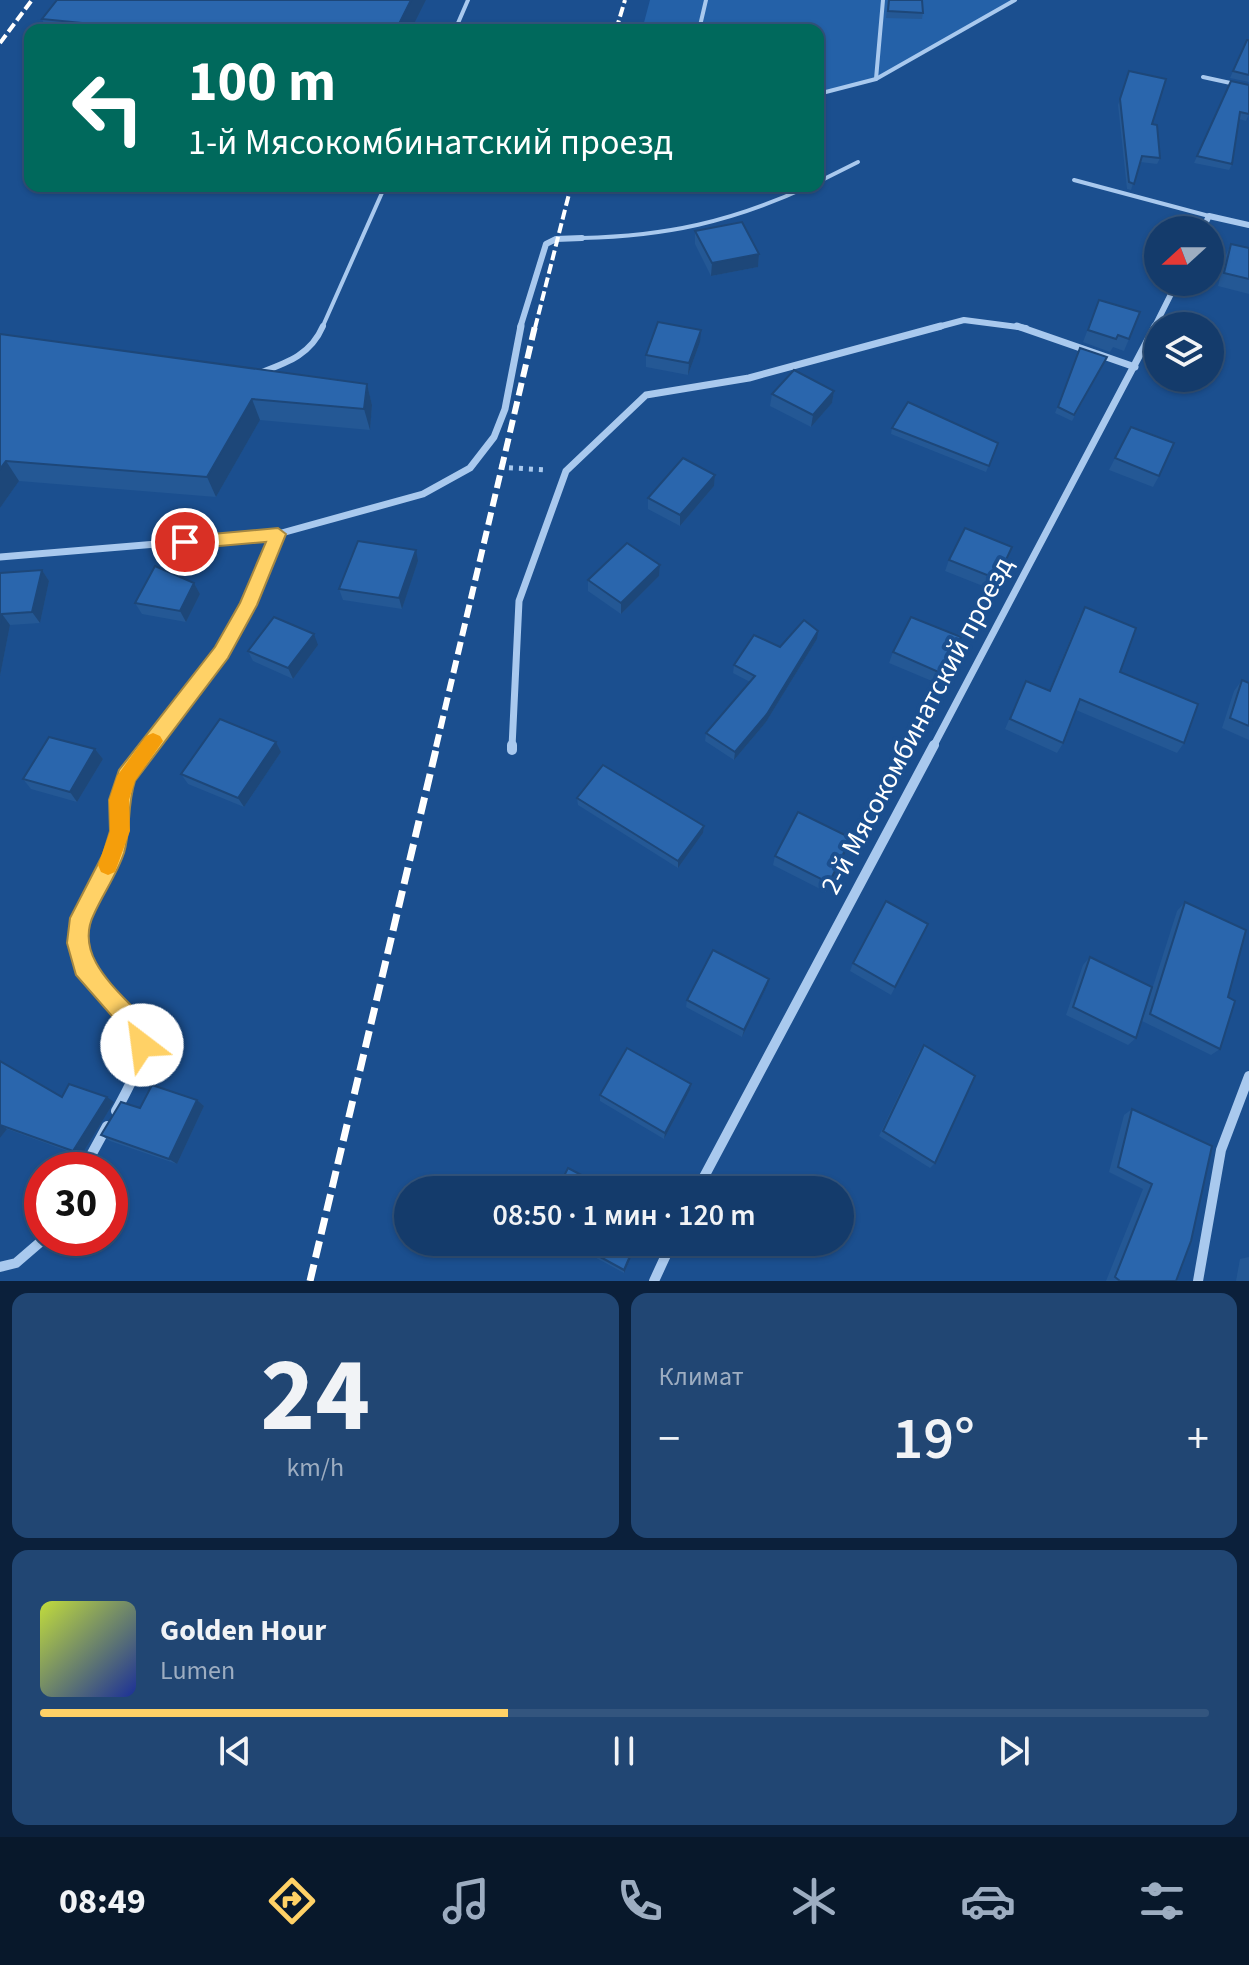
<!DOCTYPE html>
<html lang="ru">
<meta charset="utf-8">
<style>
body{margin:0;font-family:"Source Sans 3",sans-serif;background:#214673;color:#f1f3f6;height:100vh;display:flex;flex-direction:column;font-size:30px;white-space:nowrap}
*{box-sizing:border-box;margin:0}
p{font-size:26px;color:#9dadc1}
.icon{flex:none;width:44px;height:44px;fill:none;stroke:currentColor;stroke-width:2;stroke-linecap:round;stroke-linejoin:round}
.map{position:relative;height:1281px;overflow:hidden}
.sheet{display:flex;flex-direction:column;gap:12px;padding:12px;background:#0b203b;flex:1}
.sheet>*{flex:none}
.banner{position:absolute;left:24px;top:24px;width:800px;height:168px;border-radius:16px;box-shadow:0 2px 6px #0004,0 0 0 2px #33557e;background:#00695c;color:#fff;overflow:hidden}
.needle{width:52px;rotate:249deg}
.controls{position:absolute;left:1144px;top:216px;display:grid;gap:16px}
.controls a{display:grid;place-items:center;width:80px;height:80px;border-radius:50%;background:#143b6b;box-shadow:0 2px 6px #0004,0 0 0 2px #33557e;font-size:40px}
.speed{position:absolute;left:24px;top:1152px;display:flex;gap:16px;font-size:40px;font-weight:700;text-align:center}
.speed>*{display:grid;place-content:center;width:104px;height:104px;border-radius:50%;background:#143b6b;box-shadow:0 2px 6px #0004,0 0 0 2px #33557e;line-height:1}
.speed .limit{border:12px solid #d22;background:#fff;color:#111}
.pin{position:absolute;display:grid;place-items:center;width:68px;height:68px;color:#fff;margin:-34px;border:4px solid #fff;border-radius:50%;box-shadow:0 2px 8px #0007}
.me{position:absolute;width:88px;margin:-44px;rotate:330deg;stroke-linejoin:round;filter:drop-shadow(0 0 6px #0008)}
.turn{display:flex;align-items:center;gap:28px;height:168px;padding:0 32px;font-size:36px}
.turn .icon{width:104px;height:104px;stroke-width:2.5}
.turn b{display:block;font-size:56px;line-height:68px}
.big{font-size:60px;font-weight:600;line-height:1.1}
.sheet .widget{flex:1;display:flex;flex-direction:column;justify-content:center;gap:12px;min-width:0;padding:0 28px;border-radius:16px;background:#214673}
.sheet .dial{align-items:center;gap:0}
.dial b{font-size:104px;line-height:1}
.song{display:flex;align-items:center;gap:24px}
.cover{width:96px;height:96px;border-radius:12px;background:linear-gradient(135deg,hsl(70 70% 55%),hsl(230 70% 35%))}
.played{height:8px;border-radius:4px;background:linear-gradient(90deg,#ffd166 40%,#33557e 40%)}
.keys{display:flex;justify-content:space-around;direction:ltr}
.heat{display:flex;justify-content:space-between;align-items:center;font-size:44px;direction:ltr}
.sheet .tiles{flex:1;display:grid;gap:12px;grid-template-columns:1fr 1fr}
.widget:last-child{grid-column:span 2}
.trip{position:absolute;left:394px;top:1176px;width:460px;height:80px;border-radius:40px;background:#143b6b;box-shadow:0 2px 6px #0004,0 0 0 2px #33557e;font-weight:600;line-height:80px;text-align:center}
.tabs{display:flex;height:128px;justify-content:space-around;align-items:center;background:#08182b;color:#9dadc1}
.tabs .icon{width:56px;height:56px}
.tabs .current{color:#ffd166}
.tabs b{font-size:36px;color:#f1f3f6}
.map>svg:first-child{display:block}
.green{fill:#2461a8}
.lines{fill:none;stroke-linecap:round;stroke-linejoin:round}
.path{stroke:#a9c9ee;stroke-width:5;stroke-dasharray:4 6;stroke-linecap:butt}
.lane-far1{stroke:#a9c9ee;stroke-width:4}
.lane{stroke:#a9c9ee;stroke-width:6}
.street-far2{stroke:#a9c9ee;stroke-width:6}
.street-far1{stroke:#a9c9ee;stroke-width:7}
.street{stroke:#a9c9ee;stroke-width:10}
.rail-far2{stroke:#fff;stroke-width:4;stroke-dasharray:10 4;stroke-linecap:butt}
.rail-far1{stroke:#fff;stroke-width:6;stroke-dasharray:13 6;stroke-linecap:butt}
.rail{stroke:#fff;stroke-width:7;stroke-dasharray:17 7;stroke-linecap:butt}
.wall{fill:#245895}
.shaded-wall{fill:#1d4779}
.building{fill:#2a66ad;stroke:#1d4779;stroke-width:2}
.route{fill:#ffd166;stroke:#a68842;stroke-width:2}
.slow{fill:#f59e0b}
.labels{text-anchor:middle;stroke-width:8;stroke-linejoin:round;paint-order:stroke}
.street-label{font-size:28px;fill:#fff;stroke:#1b4f8f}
</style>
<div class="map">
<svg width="1249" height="1281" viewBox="0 0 1249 1281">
<rect width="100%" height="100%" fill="#1b4f8f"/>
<polygon class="green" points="650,0 1015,0 876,79 818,94 818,30 642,30"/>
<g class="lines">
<polyline class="path" points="499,467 545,470"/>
<g class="lane-far1">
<polyline points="455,30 468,0"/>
<polyline points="699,30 706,0"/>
<polyline points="1203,77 1249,87"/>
<polyline points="876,79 883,0"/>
<polyline points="818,94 876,79 1015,0"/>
<polyline points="1074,180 1209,216"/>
<polyline points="818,182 858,162"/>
<path d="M 582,238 C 666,236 732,222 809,186"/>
<polyline points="322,328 385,186"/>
</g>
<path class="lane" d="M 262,372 C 289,362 311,354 323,326"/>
<g class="street-far2">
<polyline points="1202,230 1209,216 1249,225"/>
<polyline points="520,328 546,244 556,239 582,238"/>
<polyline points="934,328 964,320 1026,328"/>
<polyline points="1154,328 1177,282"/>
</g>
<g class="street-far1">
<polyline points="1017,326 1135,367"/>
<polyline points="0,557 278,534 423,494 470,468 494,437 505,409 521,326"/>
<polyline points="149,747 222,653 248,605 278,534"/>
<polyline points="512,747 519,601 566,471 646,395 749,378 941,326"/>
<polyline points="933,747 1155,326"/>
</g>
<g class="street">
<polyline points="512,750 512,745"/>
<path d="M 116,1111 C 150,1049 149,1042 103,989 C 93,978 84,967 80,953 C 70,914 104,885 114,851 C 121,827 115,802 125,779 C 130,767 142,755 150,745"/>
<polyline points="83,1170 107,1126"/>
<polyline points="697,1190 934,745"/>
<polyline points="0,1267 16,1263 45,1238"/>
<polyline points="654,1281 672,1242"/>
<polyline points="1198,1281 1221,1150 1249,1076"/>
</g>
<g class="rail-far2">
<polyline points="616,30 625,0"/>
<polyline points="0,43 32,0"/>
<polyline points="535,328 571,186"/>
</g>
<polyline class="rail-far1" points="436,747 535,326"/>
<polyline class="rail" points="310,1281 437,745"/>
</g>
<g class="wall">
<polygon points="426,0 411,30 46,30 42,19"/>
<polygon points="888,0 922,0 923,13 922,19 886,18"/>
<polygon points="1247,40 1249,40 1249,82 1230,78"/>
<polygon points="1129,71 1152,124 1160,158 1157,164 1140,162 1131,190 1127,189 1118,105"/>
<polygon points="1231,81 1249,114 1246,121 1239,119 1232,164 1229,170 1194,163"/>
<polygon points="695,231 759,254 758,267 711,276 695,244"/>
<polygon points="1231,244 1249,248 1249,294 1218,286 1225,257"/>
<polygon points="1099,300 1129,339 1124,351 1113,347 1110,352 1083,342"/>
<polygon points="0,334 367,384 372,405 370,430 260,420 216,497 19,481 0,508"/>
<polygon points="700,342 688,375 646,367 646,355"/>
<polygon points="1080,348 1107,357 1072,421 1055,413"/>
<polygon points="834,391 832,403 811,427 770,406 772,394"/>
<polygon points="1131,427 1159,476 1153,487 1109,470"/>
<polygon points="892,428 998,443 986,472 891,434"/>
<polygon points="715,475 714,486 680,526 648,509 648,498"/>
<polygon points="1012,547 993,590 945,571 949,560"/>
<polygon points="418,561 402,609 343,600 339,589"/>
<polygon points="660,565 659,576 621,614 588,591 588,580"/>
<polygon points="42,570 49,581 40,623 10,625 0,676 0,573"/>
<polygon points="194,583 200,594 186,622 142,614 135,603"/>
<polygon points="1085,607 1120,672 1184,743 1177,753 1076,710 1063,743 1057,753 1005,729 1026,681 1049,691 1079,618"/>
<polygon points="817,639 766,722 734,760 705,741 706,733 750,682 733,673 734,665 780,647"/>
<polygon points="318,645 293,679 253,661 248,651"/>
<polygon points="956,648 939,684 889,663 893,652"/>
<polygon points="1242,680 1249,683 1249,740 1222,728 1234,691"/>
<polygon points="276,742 281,752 244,807 188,784 181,774"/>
<polygon points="95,749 103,759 77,802 31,789 23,779"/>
<polygon points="577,798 704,826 703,833 678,868 578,805"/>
<polygon points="851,838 826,892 773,865 775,856"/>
<polygon points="1185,902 1220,1049 1211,1055 1142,1021 1177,911"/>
<polygon points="928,924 891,995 850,971 853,963"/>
<polygon points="1090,957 1136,1038 1128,1045 1066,1015 1083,965"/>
<polygon points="767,986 742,1037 686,1007 687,1000"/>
<polygon points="924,1045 935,1163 930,1168 879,1136 919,1052"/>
<polygon points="0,1061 62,1097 114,1102 81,1156 7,1129 0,1138"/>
<polygon points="691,1084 690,1090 664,1139 600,1101 600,1095"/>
<polygon points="197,1100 204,1106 177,1164 110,1141 101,1135 140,1108"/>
<polygon points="1132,1109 1191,1241 1176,1281 1106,1281 1143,1189 1109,1172 1124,1115"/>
<polygon points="567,1242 638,1242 624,1273"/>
<polygon points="1249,1257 1249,1281 1236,1281 1240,1259"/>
</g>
<g class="shaded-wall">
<polygon points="411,0 426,0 411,30 396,30"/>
<polygon points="759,254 758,267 711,276 712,263"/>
<polygon points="701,330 700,342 688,375 689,363"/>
<polygon points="367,384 372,405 370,430 364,409"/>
<polygon points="834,391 832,403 811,427 813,415"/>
<polygon points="252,399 260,420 216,497 207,477"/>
<polygon points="6,461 19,481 0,508 0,469"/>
<polygon points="715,475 714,486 680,526 680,515"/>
<polygon points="416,550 418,561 402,609 399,598"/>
<polygon points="660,565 659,576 621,614 621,603"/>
<polygon points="42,570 49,581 40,623 32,612"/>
<polygon points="194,583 200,594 186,622 180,611"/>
<polygon points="2,614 10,625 0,676 0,624"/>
<polygon points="818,631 817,639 766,722 734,760 735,752"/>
<polygon points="314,634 318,645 293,679 288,668"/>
<polygon points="276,742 281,752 244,807 238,798"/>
<polygon points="95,749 103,759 77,802 70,792"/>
<polygon points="704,826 703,833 678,868 678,861"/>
<polygon points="851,838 848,847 826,892 829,883"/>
<polygon points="769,979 767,986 742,1037 744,1030"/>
<polygon points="691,1084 690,1090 664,1139 665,1133"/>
<polygon points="107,1097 114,1102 81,1156 73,1151"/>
<polygon points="197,1100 204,1106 177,1164 169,1159"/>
<polygon points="0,1125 7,1129 0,1138"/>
<polygon points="636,1242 638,1242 624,1273 624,1270"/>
</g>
<g class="building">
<polygon points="57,0 411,0 396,30 152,30 42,19"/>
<polygon points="889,0 922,0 923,13 888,11"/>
<polygon points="1247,40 1249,40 1249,75 1233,71"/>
<polygon points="1129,71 1166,79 1152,124 1157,125 1160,158 1142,156 1134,184 1129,182 1120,99"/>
<polygon points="1231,81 1249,85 1249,114 1240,112 1232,164 1197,156"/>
<polygon points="742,222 759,254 712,263 695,231"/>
<polygon points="1231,244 1249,248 1249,279 1224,273"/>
<polygon points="1099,300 1140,312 1129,339 1118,335 1116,339 1088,330"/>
<polygon points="658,322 701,330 689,363 646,355"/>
<polygon points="0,334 367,384 364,409 252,399 207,477 6,461 0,469"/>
<polygon points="1080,348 1107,357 1074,415 1058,407"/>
<polygon points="794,370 834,391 813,415 772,394"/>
<polygon points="908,402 998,443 989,466 892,428"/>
<polygon points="1131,427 1174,443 1159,476 1115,458"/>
<polygon points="683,458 715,475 680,515 648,498"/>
<polygon points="965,528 1012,547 997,579 949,560"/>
<polygon points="358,541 416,550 399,598 339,589"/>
<polygon points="627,543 660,565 621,603 588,580"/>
<polygon points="155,566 194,583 180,611 135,603"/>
<polygon points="42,570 32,612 2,614 0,624 0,573"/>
<polygon points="1085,607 1136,628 1120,672 1198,704 1184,743 1080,699 1063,743 1010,719 1026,681 1050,691"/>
<polygon points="274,617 314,634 288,668 248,651"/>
<polygon points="911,617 961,637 943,674 893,652"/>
<polygon points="804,620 818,631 767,714 735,752 706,733 755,676 734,665 754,635 780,647"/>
<polygon points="1242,680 1249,683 1249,726 1230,718"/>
<polygon points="220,719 276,742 238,798 181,774"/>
<polygon points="49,737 95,749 70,792 23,779"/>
<polygon points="603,765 704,826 678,861 577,798"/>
<polygon points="798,812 851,838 829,883 775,856"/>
<polygon points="886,901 928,924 895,987 853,963"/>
<polygon points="1185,902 1246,930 1228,997 1235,1001 1220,1049 1150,1014"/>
<polygon points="713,950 769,979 744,1030 687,1000"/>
<polygon points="1090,957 1152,987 1136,1038 1073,1007"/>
<polygon points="924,1045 975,1076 935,1163 883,1131"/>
<polygon points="627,1048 691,1084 665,1133 600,1095"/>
<polygon points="0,1061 62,1097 69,1084 107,1097 73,1151 0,1125"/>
<polygon points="152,1085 197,1100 169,1159 101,1135 121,1102 140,1108"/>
<polygon points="1132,1109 1212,1146 1191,1241 1176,1281 1120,1281 1115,1277 1152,1184 1118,1167"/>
<polygon points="568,1168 610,1190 557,1190"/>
<polygon points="573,1242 636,1242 624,1270"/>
</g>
<path class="route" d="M 278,528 L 286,534 L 257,605 L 228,658 L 135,781 C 127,805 131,829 124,853 C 117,874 103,894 94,914 C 73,956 118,990 143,1018 L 153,1045 L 150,1053 L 142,1056 L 134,1053 L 126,1032 L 76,975 L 67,943 L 70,918 L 103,854 L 110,831 L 109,800 L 119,770 L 215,647 L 240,603 L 266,542 L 185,549 L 179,547 L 177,542 L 179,537 Z"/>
<polygon class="slow" points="153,733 160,736 163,741 135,781 129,800 130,831 115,872 108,875 101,872 98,865 110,831 109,800 117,776 146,736"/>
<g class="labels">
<g class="street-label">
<text transform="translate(916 725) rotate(-62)" y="10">2-й Мясокомбинатский проезд</text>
</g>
</g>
</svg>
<div class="controls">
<a><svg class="needle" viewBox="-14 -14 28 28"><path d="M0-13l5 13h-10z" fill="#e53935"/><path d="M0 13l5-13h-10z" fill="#9dadc1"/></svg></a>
<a><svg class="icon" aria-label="layers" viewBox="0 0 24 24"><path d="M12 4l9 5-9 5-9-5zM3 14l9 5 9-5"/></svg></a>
</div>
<div class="speed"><div class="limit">30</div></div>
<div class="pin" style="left:185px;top:542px;background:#d93025"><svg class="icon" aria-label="arrive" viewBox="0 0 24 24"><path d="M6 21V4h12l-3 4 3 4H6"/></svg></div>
<svg class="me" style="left:142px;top:1045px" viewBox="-20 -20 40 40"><circle r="19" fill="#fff"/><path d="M0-13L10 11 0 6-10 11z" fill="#ffd166"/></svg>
<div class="trip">08:50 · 1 мин · 120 m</div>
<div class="banner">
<div class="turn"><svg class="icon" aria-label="left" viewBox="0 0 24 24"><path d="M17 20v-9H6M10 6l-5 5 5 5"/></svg><div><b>100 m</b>1-й Мясокомбинатский проезд</div></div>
</div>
</div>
<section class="sheet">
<div class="tiles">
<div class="widget dial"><b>24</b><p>km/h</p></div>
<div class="widget"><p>Климат</p>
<div class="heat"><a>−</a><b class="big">19°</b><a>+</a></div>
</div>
<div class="widget">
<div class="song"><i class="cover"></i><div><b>Golden Hour</b><p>Lumen</p></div></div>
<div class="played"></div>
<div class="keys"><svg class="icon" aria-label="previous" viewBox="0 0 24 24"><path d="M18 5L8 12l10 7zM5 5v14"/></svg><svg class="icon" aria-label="pause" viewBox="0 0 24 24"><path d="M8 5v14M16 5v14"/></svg><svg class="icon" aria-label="next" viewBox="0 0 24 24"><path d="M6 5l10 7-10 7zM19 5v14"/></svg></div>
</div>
</div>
</section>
<nav class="tabs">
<b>08:49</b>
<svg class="icon current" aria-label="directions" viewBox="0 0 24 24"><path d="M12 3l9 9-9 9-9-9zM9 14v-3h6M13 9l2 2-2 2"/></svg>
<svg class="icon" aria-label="music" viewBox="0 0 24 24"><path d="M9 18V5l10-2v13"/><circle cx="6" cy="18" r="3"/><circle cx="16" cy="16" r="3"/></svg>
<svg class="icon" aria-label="phone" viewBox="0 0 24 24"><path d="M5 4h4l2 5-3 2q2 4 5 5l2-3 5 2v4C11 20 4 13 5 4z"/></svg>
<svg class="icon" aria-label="climate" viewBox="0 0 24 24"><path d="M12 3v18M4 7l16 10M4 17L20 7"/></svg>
<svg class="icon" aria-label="car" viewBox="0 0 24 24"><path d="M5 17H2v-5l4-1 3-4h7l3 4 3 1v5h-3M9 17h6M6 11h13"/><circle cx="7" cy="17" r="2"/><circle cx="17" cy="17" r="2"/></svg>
<svg class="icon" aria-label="filters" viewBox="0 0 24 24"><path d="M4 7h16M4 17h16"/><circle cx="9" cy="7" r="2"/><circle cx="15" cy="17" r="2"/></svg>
</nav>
